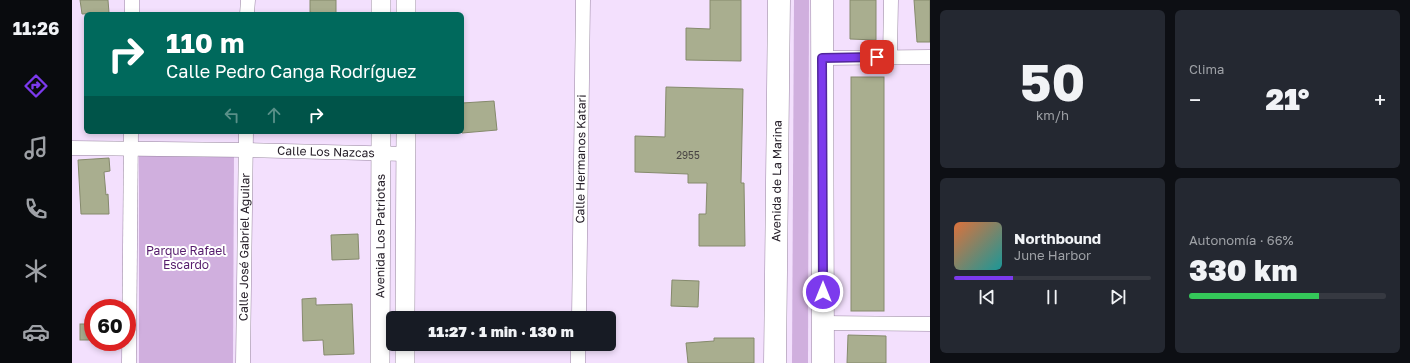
<!DOCTYPE html>
<html lang="es">
<meta charset="utf-8">
<style>
body{margin:0;font-family:"Golos Text",sans-serif;background:#242831;color:#f1f3f6;height:100vh;display:flex;flex-direction:column;font-size:15px;white-space:nowrap}
*{box-sizing:border-box;margin:0}
p{font-size:13px;color:#9ea1a6}
.icon{flex:none;width:22px;height:22px;fill:none;stroke:currentColor;stroke-width:2;stroke-linecap:round;stroke-linejoin:round}
.map{position:relative;flex:1;overflow:hidden}
.drawer{display:flex;flex-direction:column;gap:10px;padding:10px;background:#0d0f14;width:480px}
.drawer>*{flex:none}
.guide{position:absolute;left:12px;top:12px;width:380px;height:122px;border-radius:6px;box-shadow:0 2px 6px #0003;background:#00695c;color:#fff;overflow:hidden}
.speed{position:absolute;left:12px;top:299px;display:flex;gap:8px;font-size:20px;font-weight:700;text-align:center}
.speed>*{display:grid;place-content:center;width:52px;height:52px;border-radius:50%;background:#171b24;box-shadow:0 2px 6px #0003;line-height:1}
.speed .limit{border:6px solid #d22;background:#fff;color:#111}
.pin{position:absolute;display:grid;place-items:center;width:34px;height:34px;color:#fff;margin:-17px;border-radius:8px;box-shadow:0 2px 6px #0006}
.me{position:absolute;width:44px;margin:-22px;rotate:0deg;stroke-linejoin:round;filter:drop-shadow(0 0 3px #0008)}
.turn{display:flex;align-items:center;gap:14px;height:84px;padding:0 16px;font-size:18px}
.turn .icon{width:52px;height:52px;stroke-width:2.5}
.turn b{display:block;font-size:28px;line-height:34px}
.lanes{display:flex;align-items:center;height:38px;padding:0 16px;background:#0003;justify-content:center;gap:20px;direction:ltr}
.lanes .off{opacity:.35}
.big{font-size:30px;font-weight:800;line-height:1.1}
.drawer .tile{flex:1;display:flex;flex-direction:column;justify-content:center;gap:6px;min-width:0;padding:0 14px;border-radius:6px;background:#242831}
.drawer .dial{align-items:center;gap:0}
.dial b{font-size:52px;line-height:1}
.song{display:flex;align-items:center;gap:12px}
.cover{width:48px;height:48px;border-radius:6px;background:linear-gradient(135deg,hsl(20 70% 55%),hsl(180 70% 35%))}
.played{height:4px;border-radius:2px;background:linear-gradient(90deg,#7c3aed 30%,#363941 30%)}
.keys{display:flex;justify-content:space-around;direction:ltr}
.heat{display:flex;justify-content:space-between;align-items:center;font-size:22px;direction:ltr}
.charge{height:6px;border-radius:3px;background:linear-gradient(90deg,#34c759 66%,#363941 0)}
.drawer .tiles{flex:1;display:grid;gap:10px;grid-template-columns:repeat(2,1fr)}
.trip{position:absolute;left:314px;top:311px;width:230px;height:40px;border-radius:6px;background:#171b24;box-shadow:0 2px 6px #0003;font-weight:800;line-height:40px;text-align:center}
main{display:flex;flex:1;min-height:0}
.menu{display:flex;flex-direction:column;width:72px;justify-content:space-around;align-items:center;background:#090b0e;color:#9ea1a6}
.menu .icon{width:28px;height:28px}
.menu .selected{color:#7c3aed}
.menu b{font-size:18px;color:#f1f3f6}
.map>svg:first-child{display:block}
.green{fill:#d0afde}
.building{fill:#a9ae8f;stroke:#858a6c}
.lines{fill:none;stroke-linecap:round;stroke-linejoin:round}
.street-casing{stroke:#9886a0;stroke-width:15}
.secondary-casing{stroke:#9886a0;stroke-width:20}
.primary-casing{stroke:#9886a0;stroke-width:23}
.street{stroke:#fff;stroke-width:14}
.secondary{stroke:#fff;stroke-width:19}
.primary{stroke:#fff;stroke-width:22}
.route-casing{stroke:#51269a;stroke-width:10}
.route{stroke:#7c3aed;stroke-width:7}
.labels{text-anchor:middle;stroke-width:4;stroke-linejoin:round;paint-order:stroke}
.number-label{font-size:10px;fill:#484443}
.street-label{font-size:12px;fill:#27202a;stroke:#fff}
.park-label{font-size:12px;fill:#561c6c;stroke:#fff}
</style>
<main>
<nav class="menu">
<b>11:26</b>
<svg class="icon selected" aria-label="directions" viewBox="0 0 24 24"><path d="M12 3l9 9-9 9-9-9zM9 14v-3h6M13 9l2 2-2 2"/></svg>
<svg class="icon" aria-label="music" viewBox="0 0 24 24"><path d="M9 18V5l10-2v13"/><circle cx="6" cy="18" r="3"/><circle cx="16" cy="16" r="3"/></svg>
<svg class="icon" aria-label="phone" viewBox="0 0 24 24"><path d="M5 4h4l2 5-3 2q2 4 5 5l2-3 5 2v4C11 20 4 13 5 4z"/></svg>
<svg class="icon" aria-label="climate" viewBox="0 0 24 24"><path d="M12 3v18M4 7l16 10M4 17L20 7"/></svg>
<svg class="icon" aria-label="car" viewBox="0 0 24 24"><path d="M5 17H2v-5l4-1 3-4h7l3 4 3 1v5h-3M9 17h6M6 11h13"/><circle cx="7" cy="17" r="2"/><circle cx="17" cy="17" r="2"/></svg>
</nav>
<div class="map">
<svg width="858" height="363" viewBox="0 0 858 363">
<rect width="100%" height="100%" fill="#f3e0fd"/>
<g class="green">
<polygon points="722,0 737,0 736,363 720,363"/>
<polygon points="67,153 162,154 161,363 67,363"/>
</g>
<g class="building">
<polygon points="8,0 36,0 37,13 10,14"/>
<polygon points="238,0 264,0 264,14 245,14 238,12"/>
<polygon points="638,0 669,0 669,61 614,60 614,28 638,29"/>
<polygon points="778,0 804,0 804,40 778,39"/>
<polygon points="842,0 858,0 858,42 845,42"/>
<rect x="779" y="77" width="33" height="234"/>
<polygon points="594,87 671,89 669,183 672,183 673,246 627,246 627,214 634,214 635,183 616,183 616,174 563,172 563,136 593,137"/>
<polygon points="422,101 425,130 390,133 390,103"/>
<polygon points="37,158 38,171 32,172 34,195 36,194 37,214 9,214 6,160"/>
<polygon points="286,234 287,259 260,260 259,235"/>
<polygon points="600,280 627,281 626,307 599,306"/>
<polygon points="244,298 244,305 280,304 282,354 252,355 251,340 231,341 230,299"/>
<rect x="8" y="324" width="13" height="16"/>
<polygon points="776,335 814,336 814,363 775,363"/>
<polygon points="642,338 682,338 682,363 616,363 614,343 642,341"/>
</g>
<g class="lines">
<g class="street-casing">
<g id="street">
<polyline points="60,14 60,0"/>
<polyline points="175,14 176,0"/>
<polyline points="818,57 819,0"/>
<polyline points="750,58 858,57"/>
<path id="s1" d="M 0,148 L 174,150 L 334,154"/>
<path id="s2" d="M 507,318 L 511,0"/>
<polyline points="751,323 858,324"/>
<polyline points="57,363 59,132"/>
<path id="s3" d="M 171,363 L 174,132"/>
<polyline points="506,363 506,344"/>
</g>
</g>
<g class="secondary-casing">
<g id="secondary">
<polyline points="334,0 334,14"/>
<polyline points="309,14 309,0"/>
<polyline points="333,318 334,132"/>
<path id="s4" d="M 308,363 L 309,132"/>
<polyline points="333,363 333,344"/>
</g>
</g>
<g class="primary-casing">
<g id="primary">
<polyline points="750,0 751,363"/>
<path id="s5" d="M 703,363 L 707,0"/>
</g>
</g>
<use href="#street" class="street"/>
<use href="#secondary" class="secondary"/>
<use href="#primary" class="primary"/>
</g>
<g class="lines">
<g class="route-casing">
<polyline id="route" points="751,292 750,58 805,57"/>
</g>
<use href="#route" class="route"/>
</g>
<g class="labels">
<g class="number-label">
<text x="616" y="159">2955</text>
</g>
<g class="street-label">
<text dy="4" stroke="none"><textPath href="#s1" startOffset="254">Calle Los Nazcas</textPath></text>
<text dy="4" stroke="none"><textPath href="#s2" startOffset="159">Calle Hermanos Katari</textPath></text>
<text dy="4" stroke="none"><textPath href="#s5" startOffset="182">Avenida de La Marina</textPath></text>
<text dy="4" stroke="none"><textPath href="#s4" startOffset="127">Avenida Los Patriotas</textPath></text>
<text dy="4" stroke="none"><textPath href="#s3" startOffset="116">Calle José Gabriel Aguilar</textPath></text>
</g>
<g class="park-label">
<text x="114" y="255">Parque Rafael<tspan x="114" dy="14">Escardo</tspan></text>
</g>
</g>
</svg>
<div class="speed"><div class="limit">60</div></div>
<div class="pin" style="left:805px;top:57px;background:#d93025"><svg class="icon" aria-label="arrive" viewBox="0 0 24 24"><path d="M6 21V4h12l-3 4 3 4H6"/></svg></div>
<svg class="me" style="left:751px;top:292px" viewBox="-20 -20 40 40"><circle r="17" fill="#7c3aed" stroke="#fff" stroke-width="3"/><path d="M0-11L8 9 0 5-8 9z" fill="#fff"/></svg>
<div class="trip">11:27 · 1 min · 130 m</div>
<div class="guide">
<div class="turn"><svg class="icon" aria-label="right" viewBox="0 0 24 24"><path d="M7 20v-9h11M14 6l5 5-5 5"/></svg><div><b>110 m</b>Calle Pedro Canga Rodríguez</div></div>
<div class="lanes"><svg class="icon off" aria-label="left" viewBox="0 0 24 24"><path d="M17 20v-9H6M10 6l-5 5 5 5"/></svg><svg class="icon off" aria-label="ahead" viewBox="0 0 24 24"><path d="M12 20V5M6 11l6-6 6 6"/></svg><svg class="icon" aria-label="right" viewBox="0 0 24 24"><path d="M7 20v-9h11M14 6l5 5-5 5"/></svg></div>
</div>
</div>
<section class="drawer">
<div class="tiles">
<div class="tile dial"><b>50</b><p>km/h</p></div>
<div class="tile"><p>Clima</p>
<div class="heat"><a>−</a><b class="big">21°</b><a>+</a></div>
</div>
<div class="tile">
<div class="song"><i class="cover"></i><div><b>Northbound</b><p>June Harbor</p></div></div>
<div class="played"></div>
<div class="keys"><svg class="icon" aria-label="previous" viewBox="0 0 24 24"><path d="M18 5L8 12l10 7zM5 5v14"/></svg><svg class="icon" aria-label="pause" viewBox="0 0 24 24"><path d="M8 5v14M16 5v14"/></svg><svg class="icon" aria-label="next" viewBox="0 0 24 24"><path d="M6 5l10 7-10 7zM19 5v14"/></svg></div>
</div>
<div class="tile"><p>Autonomía · 66%</p><b class="big">330 km</b><div class="charge"></div></div>
</div>
</section>
</main>
